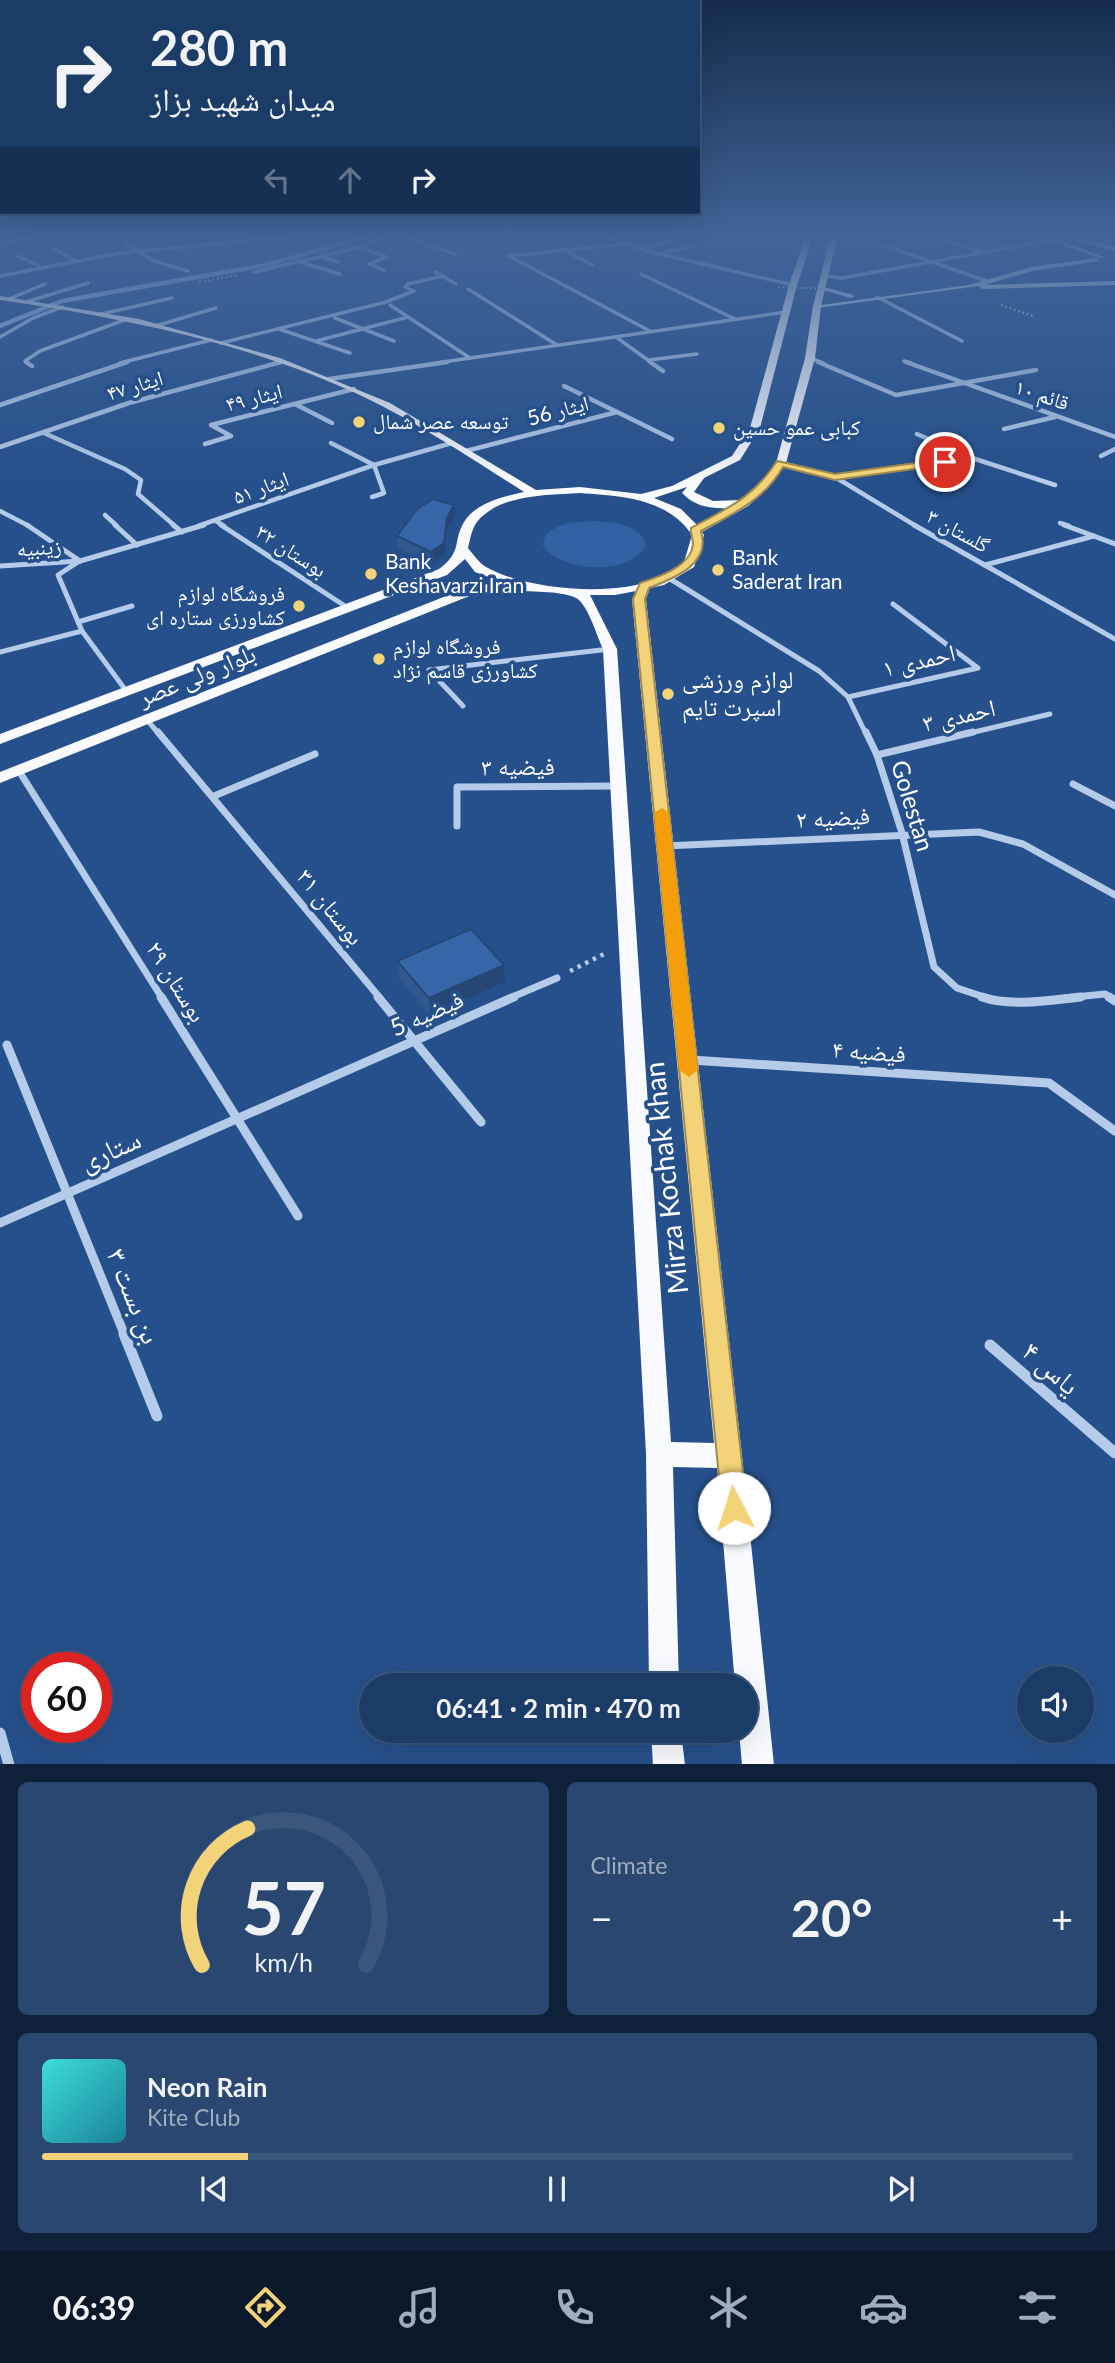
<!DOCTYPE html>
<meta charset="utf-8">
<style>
body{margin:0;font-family:Lato,"Noto Naskh Arabic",sans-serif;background:#294771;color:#f1f3f6;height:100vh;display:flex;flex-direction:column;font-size:26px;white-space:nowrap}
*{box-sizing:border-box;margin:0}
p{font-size:23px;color:#a0adc0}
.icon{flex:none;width:38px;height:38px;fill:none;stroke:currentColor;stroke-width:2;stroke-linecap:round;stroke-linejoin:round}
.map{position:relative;height:1764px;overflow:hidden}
.panel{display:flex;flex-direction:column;gap:18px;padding:18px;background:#0f2139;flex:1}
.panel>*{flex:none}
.banner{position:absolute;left:0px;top:0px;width:700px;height:214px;box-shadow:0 7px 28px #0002,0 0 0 2px #3a567c;background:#1c3c68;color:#f1f3f6;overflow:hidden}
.tools{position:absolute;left:1017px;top:1666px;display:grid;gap:14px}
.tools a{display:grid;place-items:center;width:77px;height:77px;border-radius:50%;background:#1c3c68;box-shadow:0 7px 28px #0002,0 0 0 2px #3a567c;font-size:35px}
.speed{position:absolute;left:21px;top:1652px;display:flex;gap:14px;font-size:35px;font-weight:700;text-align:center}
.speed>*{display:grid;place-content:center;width:91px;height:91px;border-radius:50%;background:#1c3c68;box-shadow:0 7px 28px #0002,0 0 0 2px #3a567c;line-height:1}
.speed .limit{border:10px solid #d22;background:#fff;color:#111}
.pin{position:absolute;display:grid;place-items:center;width:60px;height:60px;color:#fff;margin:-30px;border:4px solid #fff;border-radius:50%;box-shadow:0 2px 7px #0007}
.me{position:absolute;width:77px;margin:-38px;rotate:355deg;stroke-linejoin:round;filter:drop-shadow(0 0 5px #0008)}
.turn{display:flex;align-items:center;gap:24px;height:147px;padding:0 35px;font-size:32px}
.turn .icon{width:91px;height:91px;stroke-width:2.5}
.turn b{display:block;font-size:49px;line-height:60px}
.lanes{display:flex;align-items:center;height:66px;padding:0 35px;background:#0003;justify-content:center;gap:35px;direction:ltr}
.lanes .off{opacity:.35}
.big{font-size:52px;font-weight:700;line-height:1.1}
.panel .card{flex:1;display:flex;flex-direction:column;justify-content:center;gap:10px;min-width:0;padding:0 24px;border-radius:10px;background:#294771}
.panel .dial{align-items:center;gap:0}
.dial svg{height:182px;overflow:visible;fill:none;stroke:#3a567c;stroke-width:7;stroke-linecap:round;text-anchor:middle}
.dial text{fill:#f1f3f6;stroke:none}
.song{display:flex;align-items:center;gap:21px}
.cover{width:84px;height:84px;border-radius:10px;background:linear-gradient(135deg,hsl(180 70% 55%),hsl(190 70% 35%))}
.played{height:7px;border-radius:4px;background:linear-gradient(90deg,#f3d379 20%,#3a567c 20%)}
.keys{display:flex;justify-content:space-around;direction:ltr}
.heat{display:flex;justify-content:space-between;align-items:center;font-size:38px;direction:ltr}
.panel .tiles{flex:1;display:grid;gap:18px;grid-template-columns:1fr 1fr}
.card:last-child{grid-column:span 2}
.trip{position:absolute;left:359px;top:1673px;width:399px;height:70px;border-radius:35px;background:#1c3c68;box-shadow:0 7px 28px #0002,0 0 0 2px #3a567c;font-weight:700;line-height:70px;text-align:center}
.menu{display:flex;height:112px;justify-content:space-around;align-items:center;background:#0b182a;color:#a0adc0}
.menu .icon{width:49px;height:49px}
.menu .current{color:#f3d379}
.menu b{font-size:32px;color:#f1f3f6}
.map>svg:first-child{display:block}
.green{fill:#3161a3}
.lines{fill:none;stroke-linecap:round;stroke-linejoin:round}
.stream{stroke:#a9c6ea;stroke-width:4.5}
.path-far1{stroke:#b4cbea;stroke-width:2;stroke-dasharray:2 2.5;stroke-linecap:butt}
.path{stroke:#b4cbea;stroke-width:4.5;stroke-dasharray:3.5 5;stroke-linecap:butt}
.street-far5{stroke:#b4cbea;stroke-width:3.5}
.street-far4{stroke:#b4cbea;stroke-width:4.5}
.street-far3{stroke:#b4cbea;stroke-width:5}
.street-far2{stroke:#b4cbea;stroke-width:7}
.street-far1{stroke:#b4cbea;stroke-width:9}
.street{stroke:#b4cbea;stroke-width:11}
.secondary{fill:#dfe9f8;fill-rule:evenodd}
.primary{fill:#f8fafe;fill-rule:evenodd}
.path-bridge{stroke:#b4cbea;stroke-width:2;stroke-dasharray:2 2.5;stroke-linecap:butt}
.wall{fill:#2f5890}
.shaded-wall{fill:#264776}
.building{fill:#3766a8;stroke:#264776;stroke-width:2}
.route{fill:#f3d379;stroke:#9e894f;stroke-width:2}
.slow{fill:#f59e0b}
.poi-dot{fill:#f3d379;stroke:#26508b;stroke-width:2.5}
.labels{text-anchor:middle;stroke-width:7;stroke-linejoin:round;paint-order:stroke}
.far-street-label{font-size:21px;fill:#fff;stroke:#26508b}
.far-poi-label{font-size:21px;fill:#fff;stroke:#26508b;text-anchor:start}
.street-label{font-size:24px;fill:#fff;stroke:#26508b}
.poi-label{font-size:24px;fill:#fff;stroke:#26508b;text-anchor:start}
.near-street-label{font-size:28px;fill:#fff;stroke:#26508b}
</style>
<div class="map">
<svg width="1115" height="1765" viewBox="0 0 1115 1765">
<rect width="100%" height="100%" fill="#26508b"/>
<path class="green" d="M 592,521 C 611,522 640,523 646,545 C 630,577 562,572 543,546 C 543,524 574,522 592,521 Z"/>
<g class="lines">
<polyline class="stream" points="0,326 62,301 265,265 374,235"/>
<g class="path-far1">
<polyline points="741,235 788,246"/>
<polyline points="199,282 238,275"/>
<polyline points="1001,305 1033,316"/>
</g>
<polyline class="path" points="570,971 606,953"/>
<g class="street-far5">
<polyline points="140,235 125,239 124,243 154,261 188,271"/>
<polyline points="399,235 455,254"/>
<polyline points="605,235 647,251 793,285"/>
<polyline points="933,235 981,252"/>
<polyline points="868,240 987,281"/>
<polyline points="0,244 38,235"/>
<polyline points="358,247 387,257 369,264 384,270"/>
<polyline points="53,248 74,260"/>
<polyline points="640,248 676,240"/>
<polyline points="562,249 593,265"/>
<polyline points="662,253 695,245"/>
<polyline points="18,256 39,266"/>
<polyline points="509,256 650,331"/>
<polyline points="509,256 623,244"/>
<polyline points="323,257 339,262"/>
<polyline points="300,262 340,274"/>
<polyline points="254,272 352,249 391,235"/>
<polyline points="435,272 456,284"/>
<polyline points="641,274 735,319"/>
<polyline points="0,276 119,253 310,235"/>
<polyline points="825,276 842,278 1052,240"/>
<polyline points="468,289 557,345"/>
<polyline points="877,297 962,341"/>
<polyline points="9,299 45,284"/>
<polyline points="29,301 88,283"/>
<polyline points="390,305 470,358"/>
<polyline points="101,314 172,298"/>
<polyline points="335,318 394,341"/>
<polyline points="155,326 216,308"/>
<polyline points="279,329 350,353"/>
<polyline points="0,337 33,318 62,307"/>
<polyline points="616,337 652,363"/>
<polyline points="316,341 408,317"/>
<polyline points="221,343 386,302 414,291 405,287 408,284 442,276"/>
<polyline points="810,358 823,363"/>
<polyline points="649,360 697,354"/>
<polyline points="904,361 911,363"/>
<polyline points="28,363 25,361 40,351 127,319"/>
<polyline points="120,363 211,340"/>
<polyline points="276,363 281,362"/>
<polyline points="436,363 786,312"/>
</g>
<g class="street-far4">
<polyline points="26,362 32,366"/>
<polyline points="650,362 663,371"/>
<polyline points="818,362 896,395 1036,370"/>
<polyline points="906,362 1115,437"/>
<polyline points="329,379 447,362"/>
<polyline points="564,386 672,439"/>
<polyline points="295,404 332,423"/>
<polyline points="0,405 127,362"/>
<polyline points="1004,429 1055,417"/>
<polyline points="44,433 125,469 141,480 138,494 175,526"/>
<polyline points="917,434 972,458 1055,485"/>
<polyline points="331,443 374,465 384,493 372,497"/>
<polyline points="205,444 231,436 211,425 354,389"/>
<polyline points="0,447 129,403 281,362"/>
<polyline points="466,451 617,412"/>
<polyline points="1101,456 1115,449"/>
<polyline points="781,463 835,477 916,526"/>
<polyline points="835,477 972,459"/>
<polyline points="0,511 29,526"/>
<polyline points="105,515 117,526"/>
<polyline points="216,521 224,526"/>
<polyline points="1060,523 1069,526"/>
<polyline points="198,526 374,465 452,443"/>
</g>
<g class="street-far3">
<polyline points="27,525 80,561"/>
<polyline points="115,525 137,545"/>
<polyline points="173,525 182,532"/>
<polyline points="221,525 348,608"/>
<polyline points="914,525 1115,639"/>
<polyline points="1064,525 1115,544"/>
<polyline points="78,562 58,575 82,631 127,692"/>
<polyline points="985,565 1094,536"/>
<polyline points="0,566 80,561 204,525"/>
<polyline points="667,577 819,671 848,697 866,734"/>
<polyline points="78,622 132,606"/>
<polyline points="0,652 82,631"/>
<polyline points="848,697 978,668 893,604"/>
<polyline points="463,706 429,670 610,649"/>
<polyline points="147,720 159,734"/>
<polyline points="966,734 1050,714"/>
</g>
<g class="street-far2">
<polyline points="158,732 380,998"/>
<polyline points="866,732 877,755 902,833 934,967 957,988 987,998"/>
<polyline points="877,755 973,732"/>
<polyline points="19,771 162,998"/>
<polyline points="1073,784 1115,806"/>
<polyline points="214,796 315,754"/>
<polyline points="457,826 457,787 617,786"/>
<polyline points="665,846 979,832 1023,844 1115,895"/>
<polyline points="510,998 557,978"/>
<polyline points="1065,998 1105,994 1111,998"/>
</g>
<g class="street-far1">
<polyline points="161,997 298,1216"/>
<polyline points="378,997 481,1122"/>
<path d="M 982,997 C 1011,1007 1050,1000 1081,997"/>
<polyline points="1109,997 1115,1001"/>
<polyline points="7,1045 125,1336"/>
<polyline points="691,1060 1049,1083 1115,1131"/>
<polyline points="0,1223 514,997"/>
</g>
<g class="street">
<polyline points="124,1334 157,1416"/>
<polyline points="990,1345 1115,1453"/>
<polyline points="0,1733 9,1765"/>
</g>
<g class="secondary">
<polygon points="1036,235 1044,235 1104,257 1099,258"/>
<polygon points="1069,235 1115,247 1115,251 1067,238"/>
<polygon points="1097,258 1099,261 1032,271 984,285 1115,281 1115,285 982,289 979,286 817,308 814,306 969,285 1031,267"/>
<polygon points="821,286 853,295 854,296 851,298 819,289"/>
</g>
<g class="primary">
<path d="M 806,235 L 814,235 L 797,285 L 760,428 L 740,460 L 704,478 L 694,492 L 713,501 L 742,500 L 760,483 L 776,463 L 805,358 L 813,306 L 831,235 L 838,235 L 821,306 L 815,358 L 786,463 L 768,488 L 748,506 L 702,532 L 704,535 L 694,567 L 664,585 L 650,588 L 646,599 L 742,1456 L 774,1765 L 742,1765 L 739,1731 L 746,1731 L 746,1685 L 735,1685 L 717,1468 L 673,1467 L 679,1685 L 649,1685 L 646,1454 L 603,649 C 596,634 590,611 579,600 C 568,588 495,591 477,593 L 0,783 L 0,772 L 469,587 L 502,582 L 475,572 L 465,559 L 447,575 L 0,744 L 0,734 L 439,569 C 463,551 452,543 464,522 C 475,503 505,496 524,492 C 472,459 420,424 364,397 C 250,343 124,318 0,300 L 0,296 L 139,319 L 280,358 L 390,403 L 536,490 L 580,487 L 641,494 L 672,486 L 732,456 L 750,428 L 789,285 ZM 687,487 L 682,493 C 695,507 712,509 730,508 L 697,525 L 681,509 L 654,498 ZM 580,493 C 621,496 667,498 692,535 L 684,562 C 675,568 666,575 656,579 C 613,597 527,590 486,567 C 479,563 473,554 468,548 C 470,540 472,528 477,522 C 499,494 549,495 580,493 ZM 636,591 L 632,599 L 714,1443 L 671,1442 L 617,649 L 590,595 L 615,595 Z"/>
<polygon points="651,1731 681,1731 685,1765 653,1765"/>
</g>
<polyline class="path-bridge" points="778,287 831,289"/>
</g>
<g class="wall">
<polygon points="455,517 447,530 444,556 431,564 398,548 397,536"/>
<polygon points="397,961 505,982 430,1015 399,978"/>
</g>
<g class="shaded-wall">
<polygon points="454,505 455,517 447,530 444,556 431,564 431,552"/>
<polygon points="504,965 505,982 430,1015 429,998"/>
</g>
<g class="building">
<polygon points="433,499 454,505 447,518 444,543 431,552 397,536 417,509"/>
<polygon points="471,929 504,965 429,998 397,961"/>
</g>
<linearGradient id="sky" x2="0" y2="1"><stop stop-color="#152c4c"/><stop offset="0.49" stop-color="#416498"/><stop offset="1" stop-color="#416498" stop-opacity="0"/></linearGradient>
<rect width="1115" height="482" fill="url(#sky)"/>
<path class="route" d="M 945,459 L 949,464 L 835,480 L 783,467 C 764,500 733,514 701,531 C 711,564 675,578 649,588 L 645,599 L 747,1508 L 743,1516 L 734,1520 L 725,1516 L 722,1508 L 633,599 L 640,583 C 658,577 691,567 693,544 C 693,538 690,533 691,528 C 728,508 754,497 777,461 L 835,474 Z"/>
<polygon class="slow" points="662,808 669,813 698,1070 689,1077 679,1070 654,813"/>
<g class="poi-dot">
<circle cx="359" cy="422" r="7"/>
<circle cx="719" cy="428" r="7"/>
<circle cx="718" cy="570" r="7"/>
<circle cx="371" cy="574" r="7"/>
<circle cx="299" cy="606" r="7"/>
<circle cx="379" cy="659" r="7"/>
<circle cx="668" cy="694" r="7"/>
</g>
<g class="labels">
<g class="far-street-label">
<text transform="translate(135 386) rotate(-17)" y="7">ایثار ۴۷</text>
<text transform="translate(1042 395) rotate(19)" y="7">قائم ۱۰</text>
<text transform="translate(254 398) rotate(-14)" y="7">ایثار ۴۹</text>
<text transform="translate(558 411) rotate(-15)" y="7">ایثار 56</text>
<text transform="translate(261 488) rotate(-20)" y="7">ایثار ۵۱</text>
<text transform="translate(958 531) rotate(29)" y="7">گلستان ۳</text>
<text transform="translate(39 548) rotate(-4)" y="7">زینبیه</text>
<text transform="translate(291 551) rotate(33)" y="7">بوستان ۳۲</text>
</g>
<g class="far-poi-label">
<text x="373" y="429">توسعه عصر شمال</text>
<text x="733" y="435">کبابی عمو حسین</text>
<text x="732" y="565">Bank<tspan x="732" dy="24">Saderat Iran</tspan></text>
<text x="385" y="569">Bank<tspan x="385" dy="24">Keshavarzi Iran</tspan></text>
<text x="285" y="601" text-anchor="end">فروشگاه لوازم<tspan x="285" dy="24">کشاورزی ستاره ای</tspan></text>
<text x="393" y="654">فروشگاه لوازم<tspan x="393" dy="24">کشاورزی قاسم نژاد</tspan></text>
</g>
<g class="street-label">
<text transform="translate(919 661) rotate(-13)" y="8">احمدی ۱</text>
<text transform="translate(197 676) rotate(-22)" y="8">بلوار ولی عصر</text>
<text transform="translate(959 716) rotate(-13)" y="8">احمدی ۳</text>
<text x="518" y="775">فیضیه ۳</text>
<text transform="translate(912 806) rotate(73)" y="8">Golestan</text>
<text transform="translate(833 818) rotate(-3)" y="8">فیضیه ۲</text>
<text transform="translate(330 907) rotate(51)" y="8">بوستان ۳۱</text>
<text transform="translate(176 982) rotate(58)" y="8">بوستان ۲۹</text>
<text transform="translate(427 1014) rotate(-24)" y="8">فیضیه 5</text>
<text transform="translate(869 1052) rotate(4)" y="8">فیضیه ۴</text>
</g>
<g class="poi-label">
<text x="682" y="688">لوازم ورزشی<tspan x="682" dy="28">اسپرت تایم</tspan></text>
</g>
<g class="near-street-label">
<text transform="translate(110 1150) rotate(-24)" y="10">ستاری</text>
<text transform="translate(666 1178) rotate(-96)" y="10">Mirza Kochak khan</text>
<text transform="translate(134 1296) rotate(68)" y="10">بن بست ۳</text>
<text transform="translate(1051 1368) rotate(41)" y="10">یاس ۴</text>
</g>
</g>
</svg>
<div class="tools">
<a><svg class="icon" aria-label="sound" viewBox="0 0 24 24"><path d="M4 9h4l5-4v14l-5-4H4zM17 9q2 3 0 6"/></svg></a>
</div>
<div class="speed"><div class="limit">60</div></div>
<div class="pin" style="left:945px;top:462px;background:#d93025"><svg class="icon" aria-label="arrive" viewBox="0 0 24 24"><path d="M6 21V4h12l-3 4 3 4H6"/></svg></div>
<svg class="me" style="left:734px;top:1508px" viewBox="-20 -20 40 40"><circle r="19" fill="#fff"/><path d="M0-13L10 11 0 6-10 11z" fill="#f3d379"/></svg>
<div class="trip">06:41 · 2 min · 470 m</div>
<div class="banner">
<div class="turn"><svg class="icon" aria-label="right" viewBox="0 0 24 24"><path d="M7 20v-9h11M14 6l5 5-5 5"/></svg><div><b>280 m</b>میدان شهید بزاز</div></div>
<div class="lanes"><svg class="icon off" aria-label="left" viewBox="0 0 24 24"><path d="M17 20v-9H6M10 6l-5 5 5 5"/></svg><svg class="icon off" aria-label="ahead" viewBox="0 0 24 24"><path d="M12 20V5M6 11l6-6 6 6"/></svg><svg class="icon" aria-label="right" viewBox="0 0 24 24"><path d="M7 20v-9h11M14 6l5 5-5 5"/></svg></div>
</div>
</div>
<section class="panel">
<div class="tiles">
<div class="card dial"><svg viewBox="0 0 100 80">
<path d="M14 69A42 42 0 1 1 86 69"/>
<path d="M14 69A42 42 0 0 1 34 9" stroke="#f3d379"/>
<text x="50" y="56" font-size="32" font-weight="700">57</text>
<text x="50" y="72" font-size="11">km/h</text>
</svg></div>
<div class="card"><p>Climate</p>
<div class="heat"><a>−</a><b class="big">20°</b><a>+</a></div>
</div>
<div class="card">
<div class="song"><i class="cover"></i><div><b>Neon Rain</b><p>Kite Club</p></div></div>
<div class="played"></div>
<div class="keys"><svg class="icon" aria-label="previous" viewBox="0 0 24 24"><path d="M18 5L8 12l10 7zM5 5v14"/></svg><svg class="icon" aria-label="pause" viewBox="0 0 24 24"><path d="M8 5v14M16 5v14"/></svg><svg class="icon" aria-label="next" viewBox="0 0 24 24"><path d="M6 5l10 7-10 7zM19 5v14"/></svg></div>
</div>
</div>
</section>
<nav class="menu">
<b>06:39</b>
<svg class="icon current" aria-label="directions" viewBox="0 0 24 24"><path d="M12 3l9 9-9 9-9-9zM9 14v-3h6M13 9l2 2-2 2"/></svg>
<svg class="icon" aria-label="music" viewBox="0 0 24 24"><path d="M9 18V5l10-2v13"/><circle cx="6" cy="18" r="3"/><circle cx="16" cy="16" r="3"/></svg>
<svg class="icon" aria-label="phone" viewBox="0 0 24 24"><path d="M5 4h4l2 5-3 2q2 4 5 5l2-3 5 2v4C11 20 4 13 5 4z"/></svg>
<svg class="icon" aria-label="climate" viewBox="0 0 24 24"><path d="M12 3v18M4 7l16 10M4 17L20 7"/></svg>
<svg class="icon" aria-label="car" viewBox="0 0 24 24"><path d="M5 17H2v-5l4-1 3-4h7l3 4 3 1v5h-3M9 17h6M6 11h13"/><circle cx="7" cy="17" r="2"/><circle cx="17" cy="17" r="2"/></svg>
<svg class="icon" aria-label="filters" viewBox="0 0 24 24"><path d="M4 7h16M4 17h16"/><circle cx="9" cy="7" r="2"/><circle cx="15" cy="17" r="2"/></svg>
</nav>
